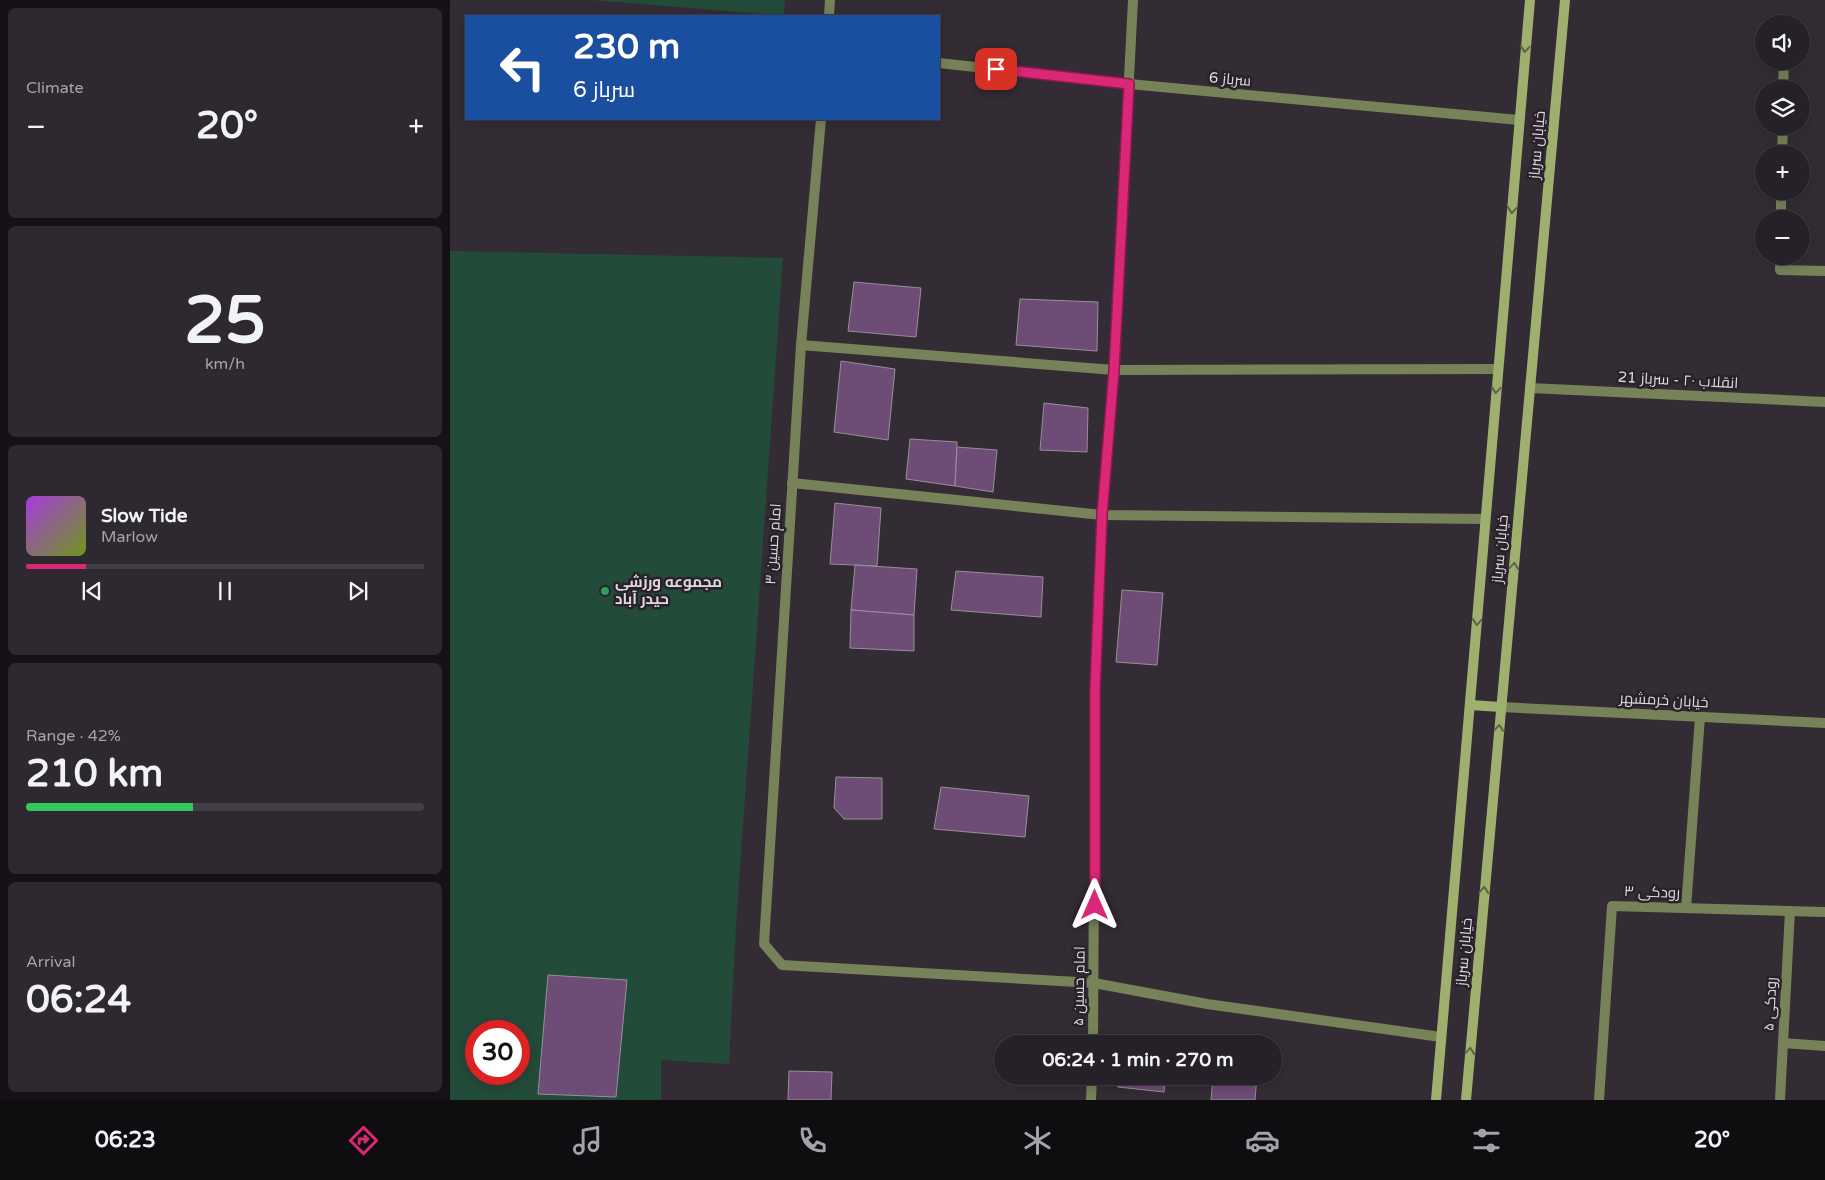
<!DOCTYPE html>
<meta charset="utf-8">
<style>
body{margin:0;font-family:"Varela Round",Cairo,sans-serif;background:#2e2930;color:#f1f3f6;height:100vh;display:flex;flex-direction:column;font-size:19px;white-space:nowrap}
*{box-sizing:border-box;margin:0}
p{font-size:16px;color:#a4a3a8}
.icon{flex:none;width:28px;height:28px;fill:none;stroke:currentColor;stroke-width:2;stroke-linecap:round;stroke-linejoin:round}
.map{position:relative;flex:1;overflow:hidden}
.sheet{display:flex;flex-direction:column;gap:8px;padding:8px;background:#151216;width:450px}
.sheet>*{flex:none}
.top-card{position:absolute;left:15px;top:15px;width:475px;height:105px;border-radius:0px;box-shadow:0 2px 12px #0003,0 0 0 1px #423e45;background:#1a4fa0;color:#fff;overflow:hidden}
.buttons{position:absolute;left:1305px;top:15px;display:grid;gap:10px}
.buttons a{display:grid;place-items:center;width:55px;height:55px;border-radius:50%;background:#262128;box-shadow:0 2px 12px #0003,0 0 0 1px #423e45;font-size:25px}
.speed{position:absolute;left:15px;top:1020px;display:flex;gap:10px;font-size:25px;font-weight:700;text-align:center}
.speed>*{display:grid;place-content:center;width:65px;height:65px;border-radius:50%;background:#262128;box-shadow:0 2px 12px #0003,0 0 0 1px #423e45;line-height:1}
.speed .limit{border:8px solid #d22;background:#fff;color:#111}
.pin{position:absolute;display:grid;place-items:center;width:42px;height:42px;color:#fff;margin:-21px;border-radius:10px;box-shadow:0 2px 8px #0006}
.me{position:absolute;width:55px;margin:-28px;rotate:0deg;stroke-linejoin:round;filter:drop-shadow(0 0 4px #0008)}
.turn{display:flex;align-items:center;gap:18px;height:105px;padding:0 25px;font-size:22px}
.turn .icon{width:65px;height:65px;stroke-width:2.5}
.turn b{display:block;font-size:35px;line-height:42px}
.big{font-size:38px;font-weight:700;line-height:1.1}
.sheet .widget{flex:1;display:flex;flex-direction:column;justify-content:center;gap:8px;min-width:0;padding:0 18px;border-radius:8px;background:#2e2930}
.sheet .dial{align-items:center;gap:0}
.dial b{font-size:65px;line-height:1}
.song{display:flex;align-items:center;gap:15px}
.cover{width:60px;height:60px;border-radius:8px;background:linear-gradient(135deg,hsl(280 70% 55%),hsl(80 70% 35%))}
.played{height:5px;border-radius:2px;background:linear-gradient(90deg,#db2777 15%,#423e45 15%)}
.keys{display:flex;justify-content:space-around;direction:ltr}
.heat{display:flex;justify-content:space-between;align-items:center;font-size:28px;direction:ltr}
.charge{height:8px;border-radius:4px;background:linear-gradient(90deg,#34c759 42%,#423e45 0)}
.trip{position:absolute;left:544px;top:1035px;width:288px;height:50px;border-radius:25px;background:#262128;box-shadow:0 2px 12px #0003,0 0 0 1px #423e45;font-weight:700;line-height:50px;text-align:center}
.dock{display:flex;height:80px;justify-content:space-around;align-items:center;background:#0f0d10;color:#a4a3a8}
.dock .icon{width:35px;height:35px}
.dock .on{color:#db2777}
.dock b{font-size:22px;color:#f1f3f6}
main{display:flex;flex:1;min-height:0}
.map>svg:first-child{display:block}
.green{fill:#234b39;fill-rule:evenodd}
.building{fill:#6d4d75;stroke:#988f9a}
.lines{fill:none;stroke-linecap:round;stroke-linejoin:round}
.street{stroke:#778259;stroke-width:10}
.secondary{stroke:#9fb06e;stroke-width:10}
.oneway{stroke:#5e6249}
.route-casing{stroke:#8e194d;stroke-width:12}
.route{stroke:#db2777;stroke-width:9}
.leisure-dot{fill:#2e9e5b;stroke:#29222b;stroke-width:2}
.labels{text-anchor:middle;stroke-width:5;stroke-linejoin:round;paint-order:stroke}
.street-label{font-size:15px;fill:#dfdae0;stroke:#29222b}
.poi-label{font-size:15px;font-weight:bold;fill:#dfdae0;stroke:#29222b;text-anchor:start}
</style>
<main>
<section class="sheet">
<div class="widget"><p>Climate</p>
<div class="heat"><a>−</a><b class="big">20°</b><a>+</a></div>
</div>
<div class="widget dial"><b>25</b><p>km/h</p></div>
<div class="widget">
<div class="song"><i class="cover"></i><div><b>Slow Tide</b><p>Marlow</p></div></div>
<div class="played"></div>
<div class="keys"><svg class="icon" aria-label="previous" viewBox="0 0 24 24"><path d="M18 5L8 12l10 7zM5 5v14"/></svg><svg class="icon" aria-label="pause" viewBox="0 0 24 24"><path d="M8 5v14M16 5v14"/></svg><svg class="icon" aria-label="next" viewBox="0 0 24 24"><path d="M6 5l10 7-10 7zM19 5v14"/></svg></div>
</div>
<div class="widget"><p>Range · 42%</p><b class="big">210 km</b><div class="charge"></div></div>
<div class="widget"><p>Arrival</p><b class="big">06:24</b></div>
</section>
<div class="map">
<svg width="1375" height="1100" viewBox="0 0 1375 1100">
<rect width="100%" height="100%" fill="#332c35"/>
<g class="green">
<polygon points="144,0 335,0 334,16"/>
<path d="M 0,251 L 333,258 L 286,925 L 279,1064 L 211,1060 L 211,1100 L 0,1100 ZM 26,1031 L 69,1031 L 69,1074 L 26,1074 Z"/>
</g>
<g class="building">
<polygon points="404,282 471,288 466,337 398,331"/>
<polygon points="570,299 648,302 647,351 566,345"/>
<polygon points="391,361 445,369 438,440 384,432"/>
<polygon points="594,403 638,408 637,452 590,450"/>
<polygon points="460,439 507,442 505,486 456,479"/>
<polygon points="507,447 547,450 543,492 505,486"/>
<polygon points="385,503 431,508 427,566 380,564"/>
<polygon points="405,565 467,569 464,615 401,610"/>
<polygon points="506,571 593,577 591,617 501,610"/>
<polygon points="672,590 713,593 707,665 666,662"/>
<polygon points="401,610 464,615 464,651 400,648"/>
<polygon points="386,777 432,778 432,819 394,819 384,808"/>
<polygon points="491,787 579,796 575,837 484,829"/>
<polygon points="98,975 177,980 166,1097 88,1094"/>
<polygon points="673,1035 720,1042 719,1044 673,1044"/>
<polygon points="339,1071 382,1072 381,1100 338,1100"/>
<polygon points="669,1076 716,1076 714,1092 668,1087"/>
<polygon points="763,1076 807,1076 805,1100 761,1100"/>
</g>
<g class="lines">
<g class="street">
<polyline points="379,16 380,0"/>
<polyline points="489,63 679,84 1069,120"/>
<polyline points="1333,89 1334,61"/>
<polyline points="371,119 351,345 314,944 332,965 644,983 757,1004 991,1037"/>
<polyline points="1332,154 1333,126"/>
<polyline points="1331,219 1331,191"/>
<polyline points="1330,256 1330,270 1375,271"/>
<polyline points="351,345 664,370 1048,369"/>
<polyline points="1080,388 1375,402"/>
<polyline points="342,483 652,515 1035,519"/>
<polyline points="1051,707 1375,723"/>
<polyline points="1236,908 1250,717"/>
<polyline points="1333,1043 1375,1046"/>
<polyline points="643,1044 645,690 652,515 664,370 683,0"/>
<polyline points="641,1100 642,1076"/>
<polyline points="1149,1100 1162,906 1375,912"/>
<polyline points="1330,1100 1340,911"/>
</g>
<g class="secondary">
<polyline points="1020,705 1051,707"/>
<polyline points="986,1100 1080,0"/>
<polyline points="1016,1100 1115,0"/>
</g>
</g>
<defs><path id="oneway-chevron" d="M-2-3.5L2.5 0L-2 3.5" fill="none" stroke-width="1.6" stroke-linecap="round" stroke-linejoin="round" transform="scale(1.25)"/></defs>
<g class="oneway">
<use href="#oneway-chevron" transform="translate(1075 49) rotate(95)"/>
<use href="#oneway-chevron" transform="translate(1062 210) rotate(95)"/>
<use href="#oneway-chevron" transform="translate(1046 390) rotate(95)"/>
<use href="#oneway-chevron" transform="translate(1064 566) rotate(-85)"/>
<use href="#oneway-chevron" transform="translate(1027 622) rotate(95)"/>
<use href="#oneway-chevron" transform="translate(1049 728) rotate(-85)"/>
<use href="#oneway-chevron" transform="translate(1034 890) rotate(-85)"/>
<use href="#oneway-chevron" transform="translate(1020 1051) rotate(-85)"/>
</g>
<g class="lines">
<g class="route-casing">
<polyline id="route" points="546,69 679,84 664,370 652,515 645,690 645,905"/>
</g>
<use href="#route" class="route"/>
</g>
<circle class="leisure-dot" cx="155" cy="591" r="5"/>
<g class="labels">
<g class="street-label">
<text transform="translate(780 79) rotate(5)" y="5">سرباز 6</text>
<text transform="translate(1087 145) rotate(-85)" y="5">خیابان سرباز</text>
<text transform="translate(1228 380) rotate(3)" y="5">انقلاب ۲۰ - سرباز 21</text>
<text transform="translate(323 544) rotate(-86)" y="5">امام حسین ۳</text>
<text transform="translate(1050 549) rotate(-85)" y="5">خیابان سرباز</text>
<text transform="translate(1214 700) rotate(3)" y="5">خیابان خرمشهر</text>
<text transform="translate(1202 892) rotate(2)" y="5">رودکی ۳</text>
<text transform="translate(1014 952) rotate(-85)" y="5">خیابان سرباز</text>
<text transform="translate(629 986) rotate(-89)" y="5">امام حسین ۵</text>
<text transform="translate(1320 1004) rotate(-87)" y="5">رودکی ۵</text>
</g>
<g class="poi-label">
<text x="165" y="587">مجموعه ورزشی<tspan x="165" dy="17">حیدر آباد</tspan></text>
</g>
</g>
</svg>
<div class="buttons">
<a><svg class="icon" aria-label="sound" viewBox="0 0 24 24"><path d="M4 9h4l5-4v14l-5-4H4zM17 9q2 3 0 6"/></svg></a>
<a><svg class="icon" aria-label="layers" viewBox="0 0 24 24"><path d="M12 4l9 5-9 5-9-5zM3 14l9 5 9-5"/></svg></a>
<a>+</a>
<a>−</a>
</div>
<div class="speed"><div class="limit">30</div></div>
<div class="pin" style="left:546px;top:69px;background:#d93025"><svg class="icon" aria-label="arrive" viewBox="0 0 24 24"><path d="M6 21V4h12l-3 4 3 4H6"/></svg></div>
<svg class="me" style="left:645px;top:905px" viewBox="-20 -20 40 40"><path d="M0-17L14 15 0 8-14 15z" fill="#db2777" stroke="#fff" stroke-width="4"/></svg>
<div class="trip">06:24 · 1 min · 270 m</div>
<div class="top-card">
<div class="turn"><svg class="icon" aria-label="left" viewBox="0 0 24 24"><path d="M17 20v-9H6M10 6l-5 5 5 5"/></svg><div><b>230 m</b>سرباز 6</div></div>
</div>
</div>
</main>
<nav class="dock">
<b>06:23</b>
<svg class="icon on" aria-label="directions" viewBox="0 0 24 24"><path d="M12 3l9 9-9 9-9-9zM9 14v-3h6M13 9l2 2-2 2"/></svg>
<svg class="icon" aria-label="music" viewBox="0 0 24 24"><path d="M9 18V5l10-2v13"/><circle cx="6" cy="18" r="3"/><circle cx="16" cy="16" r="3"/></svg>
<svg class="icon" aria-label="phone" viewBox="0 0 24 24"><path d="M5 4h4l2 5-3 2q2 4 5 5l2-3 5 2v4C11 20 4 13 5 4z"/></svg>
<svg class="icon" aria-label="climate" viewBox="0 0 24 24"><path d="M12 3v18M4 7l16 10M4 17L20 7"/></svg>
<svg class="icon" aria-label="car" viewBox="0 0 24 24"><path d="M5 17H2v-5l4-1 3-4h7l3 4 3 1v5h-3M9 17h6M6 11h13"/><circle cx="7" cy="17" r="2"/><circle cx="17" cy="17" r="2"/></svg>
<svg class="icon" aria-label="filters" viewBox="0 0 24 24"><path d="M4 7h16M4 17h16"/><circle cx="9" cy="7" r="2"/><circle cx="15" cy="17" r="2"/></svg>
<b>20°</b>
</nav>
